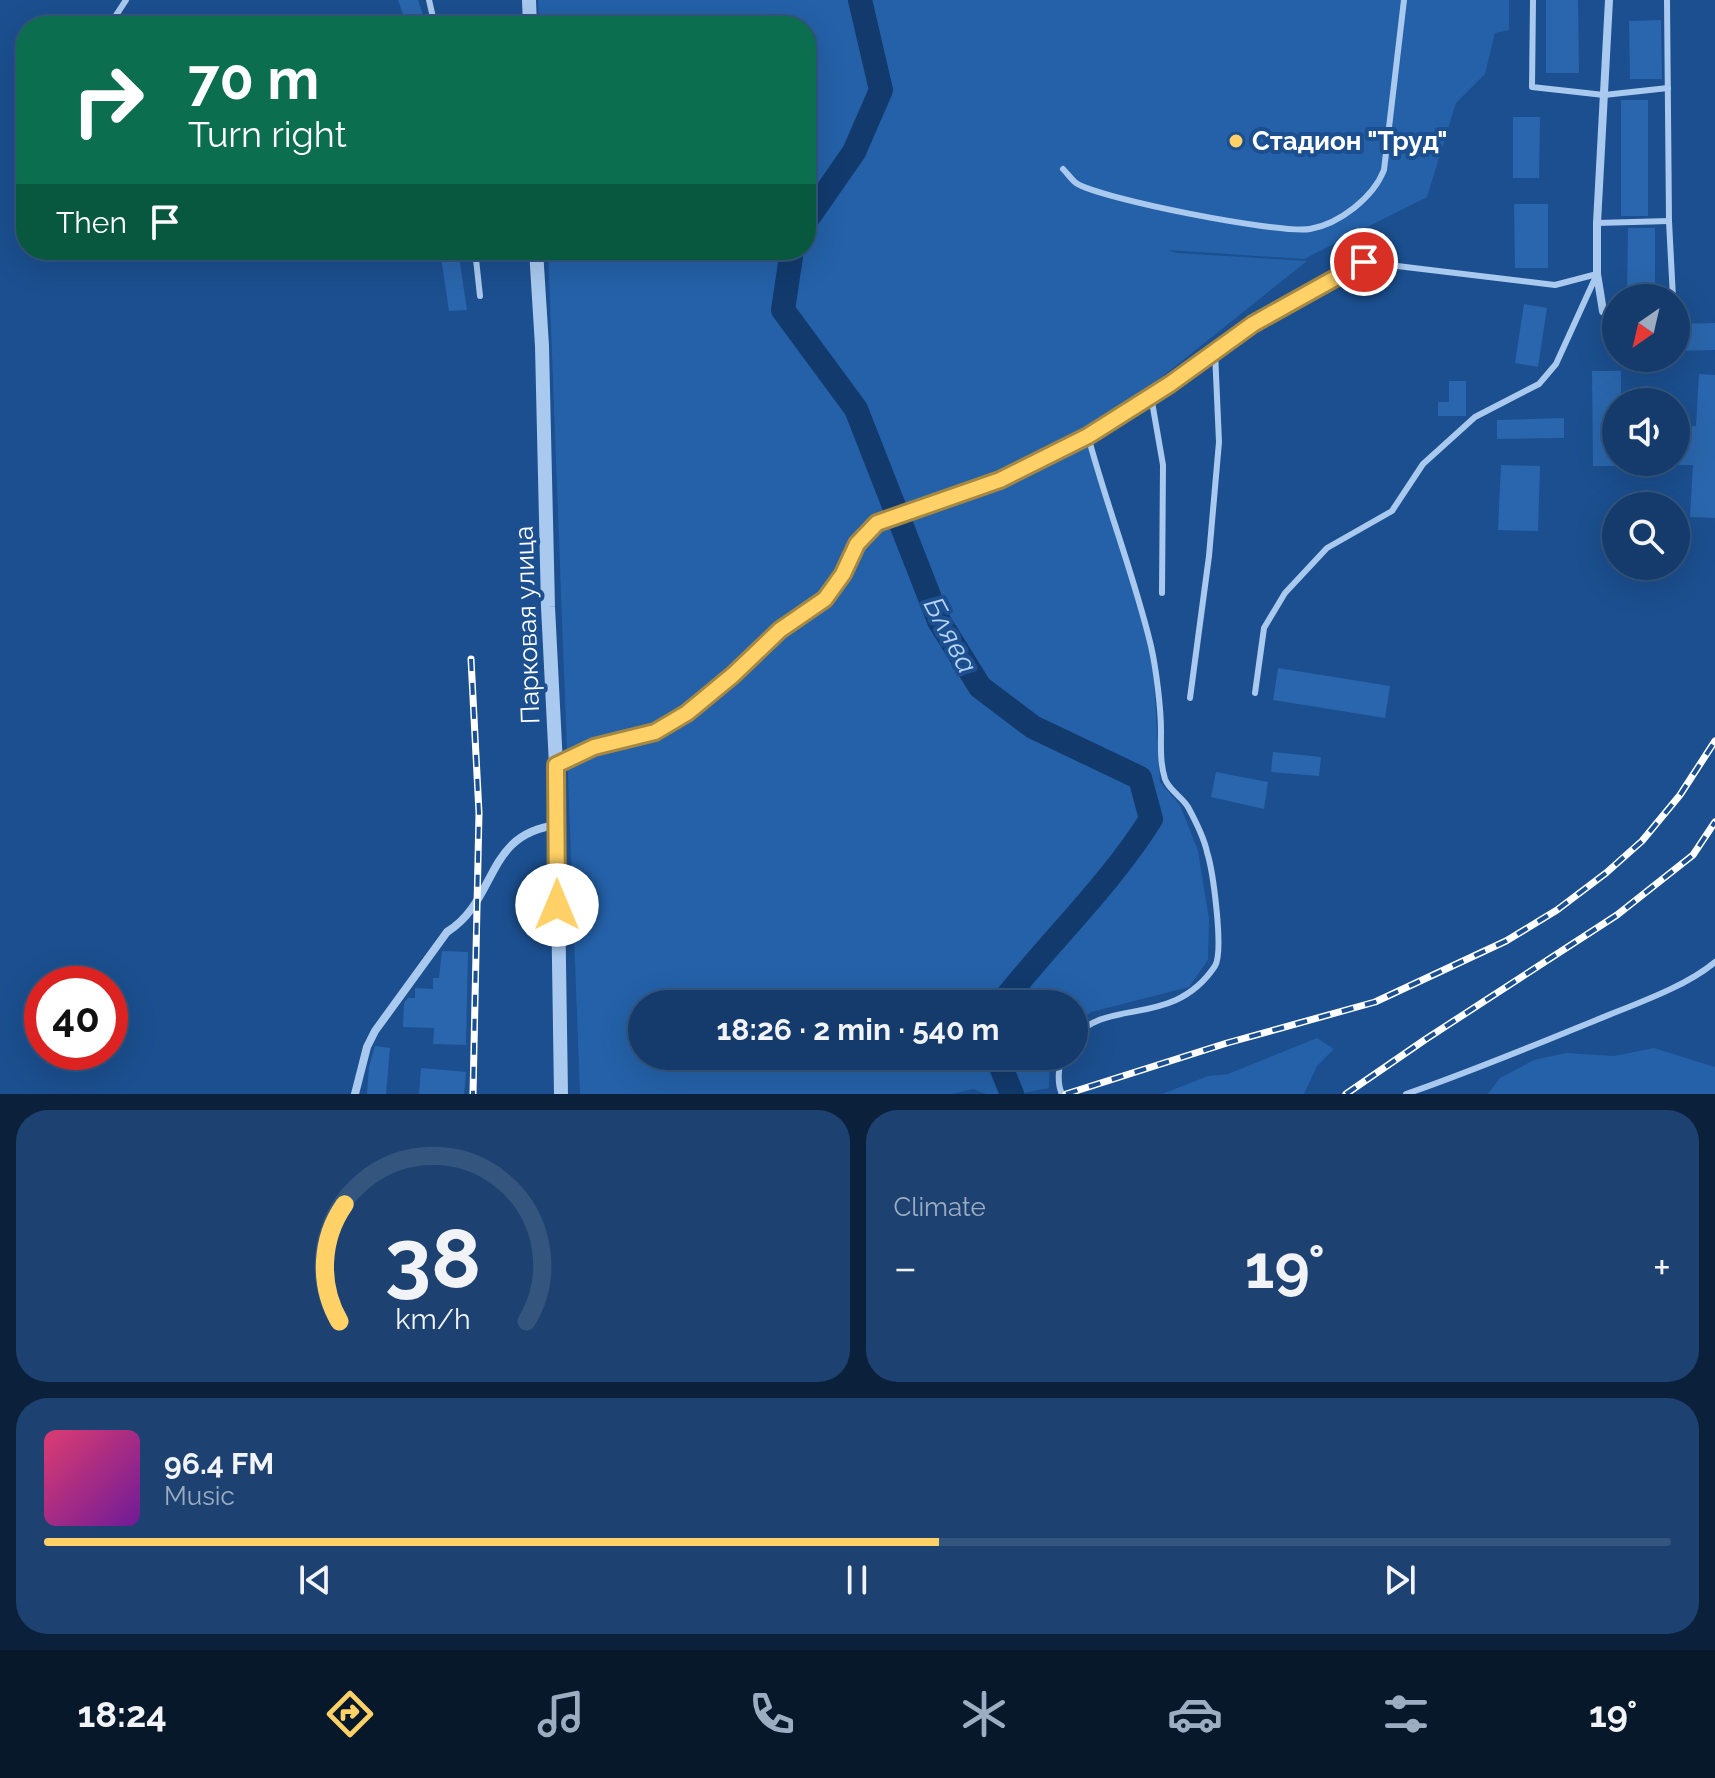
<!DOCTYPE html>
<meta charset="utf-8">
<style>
body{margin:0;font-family:Raleway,sans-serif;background:#1d4271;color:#f1f3f6;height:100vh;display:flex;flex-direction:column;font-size:30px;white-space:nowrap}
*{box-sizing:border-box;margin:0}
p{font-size:26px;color:#9dadc1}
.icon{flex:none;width:44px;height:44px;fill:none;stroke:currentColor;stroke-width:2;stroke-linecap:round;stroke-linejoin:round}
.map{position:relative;height:1094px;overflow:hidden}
.panel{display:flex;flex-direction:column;gap:16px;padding:16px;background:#0b203b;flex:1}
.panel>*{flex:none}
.banner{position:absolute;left:16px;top:16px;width:800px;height:244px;border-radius:32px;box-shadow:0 8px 32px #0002,0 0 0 2px #33557e;background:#0b6e4f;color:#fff;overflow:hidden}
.needle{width:52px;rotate:214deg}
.buttons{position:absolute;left:1602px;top:284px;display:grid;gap:16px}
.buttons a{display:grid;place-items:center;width:88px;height:88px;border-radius:50%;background:#143b6b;box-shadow:0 8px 32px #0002,0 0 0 2px #33557e;font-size:40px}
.speed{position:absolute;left:24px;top:966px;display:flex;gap:16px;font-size:40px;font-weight:700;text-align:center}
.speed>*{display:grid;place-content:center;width:104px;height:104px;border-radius:50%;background:#143b6b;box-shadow:0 8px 32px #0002,0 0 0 2px #33557e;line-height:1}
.speed .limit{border:12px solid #d22;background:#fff;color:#111}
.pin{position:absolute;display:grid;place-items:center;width:68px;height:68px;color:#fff;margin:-34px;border:4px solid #fff;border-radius:50%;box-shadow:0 2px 8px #0007}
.me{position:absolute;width:88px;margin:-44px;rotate:0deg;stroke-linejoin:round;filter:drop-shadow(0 0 6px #0008)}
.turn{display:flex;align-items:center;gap:28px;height:168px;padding:0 40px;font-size:36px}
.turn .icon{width:104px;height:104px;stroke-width:2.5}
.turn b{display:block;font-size:56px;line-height:68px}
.then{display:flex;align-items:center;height:76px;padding:0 40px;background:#0003;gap:16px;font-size:30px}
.big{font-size:60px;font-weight:700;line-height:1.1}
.panel .card{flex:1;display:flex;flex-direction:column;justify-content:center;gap:12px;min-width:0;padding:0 28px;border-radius:32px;background:#1d4271}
.panel .dial{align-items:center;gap:0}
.dial svg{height:208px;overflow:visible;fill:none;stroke:#33557e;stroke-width:7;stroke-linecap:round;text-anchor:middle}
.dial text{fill:#f1f3f6;stroke:none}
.song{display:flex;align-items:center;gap:24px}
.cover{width:96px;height:96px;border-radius:12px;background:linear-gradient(135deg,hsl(340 70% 55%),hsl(280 70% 35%))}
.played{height:8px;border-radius:4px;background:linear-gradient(90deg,#ffd166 55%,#33557e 55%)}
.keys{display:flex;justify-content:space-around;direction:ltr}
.heat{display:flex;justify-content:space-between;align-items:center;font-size:44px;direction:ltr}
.panel .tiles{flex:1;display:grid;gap:16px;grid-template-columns:1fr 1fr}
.card:last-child{grid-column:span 2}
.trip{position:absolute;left:628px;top:990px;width:460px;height:80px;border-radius:40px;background:#143b6b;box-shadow:0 8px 32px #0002,0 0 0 2px #33557e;font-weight:700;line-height:80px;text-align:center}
.menu{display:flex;height:128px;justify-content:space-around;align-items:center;background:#08182b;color:#9dadc1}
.menu .icon{width:56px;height:56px}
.menu .active{color:#ffd166}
.menu b{font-size:36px;color:#f1f3f6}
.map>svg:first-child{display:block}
.green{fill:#2461a8}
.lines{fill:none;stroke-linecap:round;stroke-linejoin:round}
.river{stroke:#123a6d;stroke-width:24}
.building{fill:#2a66ad}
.service{stroke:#a9c9ee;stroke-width:6}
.minor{stroke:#a9c9ee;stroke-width:8}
.tertiary{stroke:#a9c9ee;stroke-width:14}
.rail-casing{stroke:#fff;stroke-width:7}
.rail{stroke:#1b4f8f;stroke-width:4;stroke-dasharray:12;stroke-linecap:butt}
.route-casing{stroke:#a68842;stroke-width:20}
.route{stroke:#ffd166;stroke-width:14}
.poi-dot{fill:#ffd166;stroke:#1b4f8f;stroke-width:3}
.labels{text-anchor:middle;stroke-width:8;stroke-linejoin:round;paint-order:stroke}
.poi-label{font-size:26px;font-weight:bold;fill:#fff;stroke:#1b4f8f;text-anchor:start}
.street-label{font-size:26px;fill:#fff;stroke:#1b4f8f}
.water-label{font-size:28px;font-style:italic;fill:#b5d3f5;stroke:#1b4f8f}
</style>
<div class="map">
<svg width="1715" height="1094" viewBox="0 0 1715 1094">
<rect width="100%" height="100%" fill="#1b4f8f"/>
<g class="green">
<polygon points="538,0 1509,0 1509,30 1495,33 1485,74 1456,103 1427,197 1304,259 1167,250 1177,253 1307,261 1088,436 1152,648 1160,782 1180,805 1198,851 1209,919 1208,960 1189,987 1091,1012 1074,1025 1074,1004 642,1004 642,1056 1052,1056 1050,1061 1049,1088 1018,1094 986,1094 973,1089 953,1094 580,1094 548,250 806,250 806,26 539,26"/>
<polygon points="1317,1038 1334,1049 1317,1066 1304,1094 1162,1094 1208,1076 1228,1074"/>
<polygon points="1654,1048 1715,1067 1715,1094 1488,1094 1500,1078 1534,1060 1566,1053 1614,1056"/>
</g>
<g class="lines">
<g class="river">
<polyline points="806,221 854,152 881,90 860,0"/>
<path d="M 792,250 L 783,310 L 856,409 L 939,621 L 980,687 L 1033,727 L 1140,778 L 1151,819 C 1109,886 1050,941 1001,1004"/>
<polyline points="1001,1056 1001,1067 1012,1094"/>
</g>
</g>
<g class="building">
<polygon points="398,0 418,0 427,26 407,26"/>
<polygon points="1546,0 1578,0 1579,73 1546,73"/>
<polygon points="1661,20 1662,79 1630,79 1629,21"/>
<rect x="1621" y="100" width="27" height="116"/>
<polygon points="1513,117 1540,117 1539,178 1513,178"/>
<polygon points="1514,204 1548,204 1548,268 1515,268"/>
<polygon points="1628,228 1655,228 1655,298 1627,298"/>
<polygon points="440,250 458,250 467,310 449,311"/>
<polygon points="1524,304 1547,308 1538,367 1515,363"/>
<polygon points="1715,323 1715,350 1676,351 1676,324"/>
<polygon points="1592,371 1621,371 1621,402 1616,402 1616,466 1593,466"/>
<polygon points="1699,374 1715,375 1715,518 1690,517 1693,465 1676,465 1676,427 1696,426"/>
<polygon points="1449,381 1466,381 1466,416 1438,416 1438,402 1449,402"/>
<polygon points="1564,418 1564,438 1497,439 1497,420"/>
<polygon points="1501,465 1540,466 1538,531 1498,530"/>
<polygon points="1278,668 1390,686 1385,718 1273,700"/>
<polygon points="1273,752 1321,757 1319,776 1271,772"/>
<polygon points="1216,772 1268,782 1264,809 1211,797"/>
<polygon points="442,951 468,952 466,1045 433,1044 434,1028 403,1027 404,1003 408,998 415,998 415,988 433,989 433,978 439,978"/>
<polygon points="375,1046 390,1048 386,1094 367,1094 369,1067"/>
<polygon points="421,1068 466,1072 464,1094 419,1094"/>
</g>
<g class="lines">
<g class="service">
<polyline points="429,0 435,26"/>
<polyline points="1533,0 1532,87 1604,95 1668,88"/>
<polyline points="1667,0 1669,221 1673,298"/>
<polyline points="109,26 126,0"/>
<path d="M 1063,169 C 1067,173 1071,179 1076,183 C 1100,199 1279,234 1310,229 C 1339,224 1373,198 1384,170 L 1404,0"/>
<polyline points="1597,223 1669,221"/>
<polyline points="475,250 480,296"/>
<polyline points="1603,311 1616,317"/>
<polyline points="1151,396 1163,465 1162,593"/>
<polyline points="1255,693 1264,628 1285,593 1327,548 1392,511 1423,464 1475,417 1539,384 1556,364 1597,274"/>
<polyline points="1190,698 1209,556 1219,442 1215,352"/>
<polyline points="556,765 594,747 655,732 687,713 733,675 780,630 825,599 843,574 857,544 877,523 1000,480 1088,436 1170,384 1253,324 1364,262 1555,285 1597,274"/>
<path d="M 1074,1038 C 1107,997 1173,1029 1215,966 C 1224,951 1213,871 1207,852 C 1204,837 1195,820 1188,807 C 1182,797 1169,790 1165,779 C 1160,763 1161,747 1161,731 C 1161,708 1156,668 1151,646 C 1134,575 1107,507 1088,436"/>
<path d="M 1062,1094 C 1057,1084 1058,1066 1063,1056"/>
<path d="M 1406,1094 C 1470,1072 1532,1046 1594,1021 C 1632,1005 1684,988 1715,962"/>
</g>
<g class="minor">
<polyline points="1603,311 1597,274 1597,223 1609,0"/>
<path d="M 355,1094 L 367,1047 L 375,1031 L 447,932 C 499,899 484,834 557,825"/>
</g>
<g class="tertiary">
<polyline points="529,0 530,26"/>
<polyline points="536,250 542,346 548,607 556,765 561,1094"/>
</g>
<g class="rail-casing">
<g id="rail">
<polyline points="471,659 479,813 473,1094"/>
<polyline points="1066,1094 1227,1043 1375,1002 1506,941 1557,910 1606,873 1642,841 1680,795 1715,741"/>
<polyline points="1346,1094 1426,1039 1617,915 1693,855 1715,822"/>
</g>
</g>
<use href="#rail" class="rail"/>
</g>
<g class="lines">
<g class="route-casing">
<polyline id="route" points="557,905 556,765 594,747 655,732 687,713 733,675 780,630 825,599 843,574 857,544 877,523 1000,480 1088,436 1170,384 1253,324 1364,262"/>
</g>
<use href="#route" class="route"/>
</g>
<circle class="poi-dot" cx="1236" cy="141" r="8"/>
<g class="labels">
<g class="poi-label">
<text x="1252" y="150">Стадион "Труд"</text>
</g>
<g class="street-label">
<text transform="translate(527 625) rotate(-92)" y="9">Парковая улица</text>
</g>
<g class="water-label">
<text transform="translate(951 635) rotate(62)" y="10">Блява</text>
</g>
</g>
</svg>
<div class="buttons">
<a><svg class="needle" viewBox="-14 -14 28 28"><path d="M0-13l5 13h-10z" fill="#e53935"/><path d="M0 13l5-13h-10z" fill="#9dadc1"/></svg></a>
<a><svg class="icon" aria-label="sound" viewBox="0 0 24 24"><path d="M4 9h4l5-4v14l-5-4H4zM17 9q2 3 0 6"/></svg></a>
<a><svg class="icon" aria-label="search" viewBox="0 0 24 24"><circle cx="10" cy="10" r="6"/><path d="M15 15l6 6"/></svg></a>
</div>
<div class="speed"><div class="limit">40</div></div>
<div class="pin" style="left:1364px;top:262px;background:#d93025"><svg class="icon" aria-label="arrive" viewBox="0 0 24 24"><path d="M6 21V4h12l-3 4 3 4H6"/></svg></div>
<svg class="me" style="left:557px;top:905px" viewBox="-20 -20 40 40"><circle r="19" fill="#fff"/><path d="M0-13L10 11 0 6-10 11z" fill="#ffd166"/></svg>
<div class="trip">18:26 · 2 min · 540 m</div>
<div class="banner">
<div class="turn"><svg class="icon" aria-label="right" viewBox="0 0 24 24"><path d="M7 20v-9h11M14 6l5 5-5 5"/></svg><div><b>70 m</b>Turn right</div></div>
<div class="then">Then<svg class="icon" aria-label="arrive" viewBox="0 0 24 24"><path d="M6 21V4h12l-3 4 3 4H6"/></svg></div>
</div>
</div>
<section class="panel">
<div class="tiles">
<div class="card dial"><svg viewBox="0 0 100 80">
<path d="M14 69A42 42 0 1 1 86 69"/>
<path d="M14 69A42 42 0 0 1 16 24" stroke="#ffd166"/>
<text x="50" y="56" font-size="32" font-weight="700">38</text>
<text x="50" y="72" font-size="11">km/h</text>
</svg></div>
<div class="card"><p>Climate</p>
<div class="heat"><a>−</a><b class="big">19°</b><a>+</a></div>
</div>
<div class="card">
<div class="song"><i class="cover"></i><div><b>96.4 FM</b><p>Music</p></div></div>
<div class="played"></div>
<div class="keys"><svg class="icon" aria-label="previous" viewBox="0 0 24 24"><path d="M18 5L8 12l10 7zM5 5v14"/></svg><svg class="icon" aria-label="pause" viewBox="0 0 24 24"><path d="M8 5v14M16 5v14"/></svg><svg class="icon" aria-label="next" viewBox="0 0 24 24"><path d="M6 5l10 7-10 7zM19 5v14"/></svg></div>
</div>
</div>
</section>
<nav class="menu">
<b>18:24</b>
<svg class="icon active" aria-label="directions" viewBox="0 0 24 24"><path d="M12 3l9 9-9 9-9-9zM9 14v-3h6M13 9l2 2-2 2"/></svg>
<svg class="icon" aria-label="music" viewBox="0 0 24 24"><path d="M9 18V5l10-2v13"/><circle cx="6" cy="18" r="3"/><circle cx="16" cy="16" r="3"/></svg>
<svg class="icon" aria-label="phone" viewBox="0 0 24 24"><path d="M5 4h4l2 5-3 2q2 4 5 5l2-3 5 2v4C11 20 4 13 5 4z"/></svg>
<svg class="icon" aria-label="climate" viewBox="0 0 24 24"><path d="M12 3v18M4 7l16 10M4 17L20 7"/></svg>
<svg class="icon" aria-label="car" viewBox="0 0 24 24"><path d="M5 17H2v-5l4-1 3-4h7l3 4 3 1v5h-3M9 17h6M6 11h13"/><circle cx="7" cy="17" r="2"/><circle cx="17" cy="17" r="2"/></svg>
<svg class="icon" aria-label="filters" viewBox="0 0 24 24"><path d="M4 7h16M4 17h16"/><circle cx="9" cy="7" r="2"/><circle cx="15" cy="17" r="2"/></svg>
<b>19°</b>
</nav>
